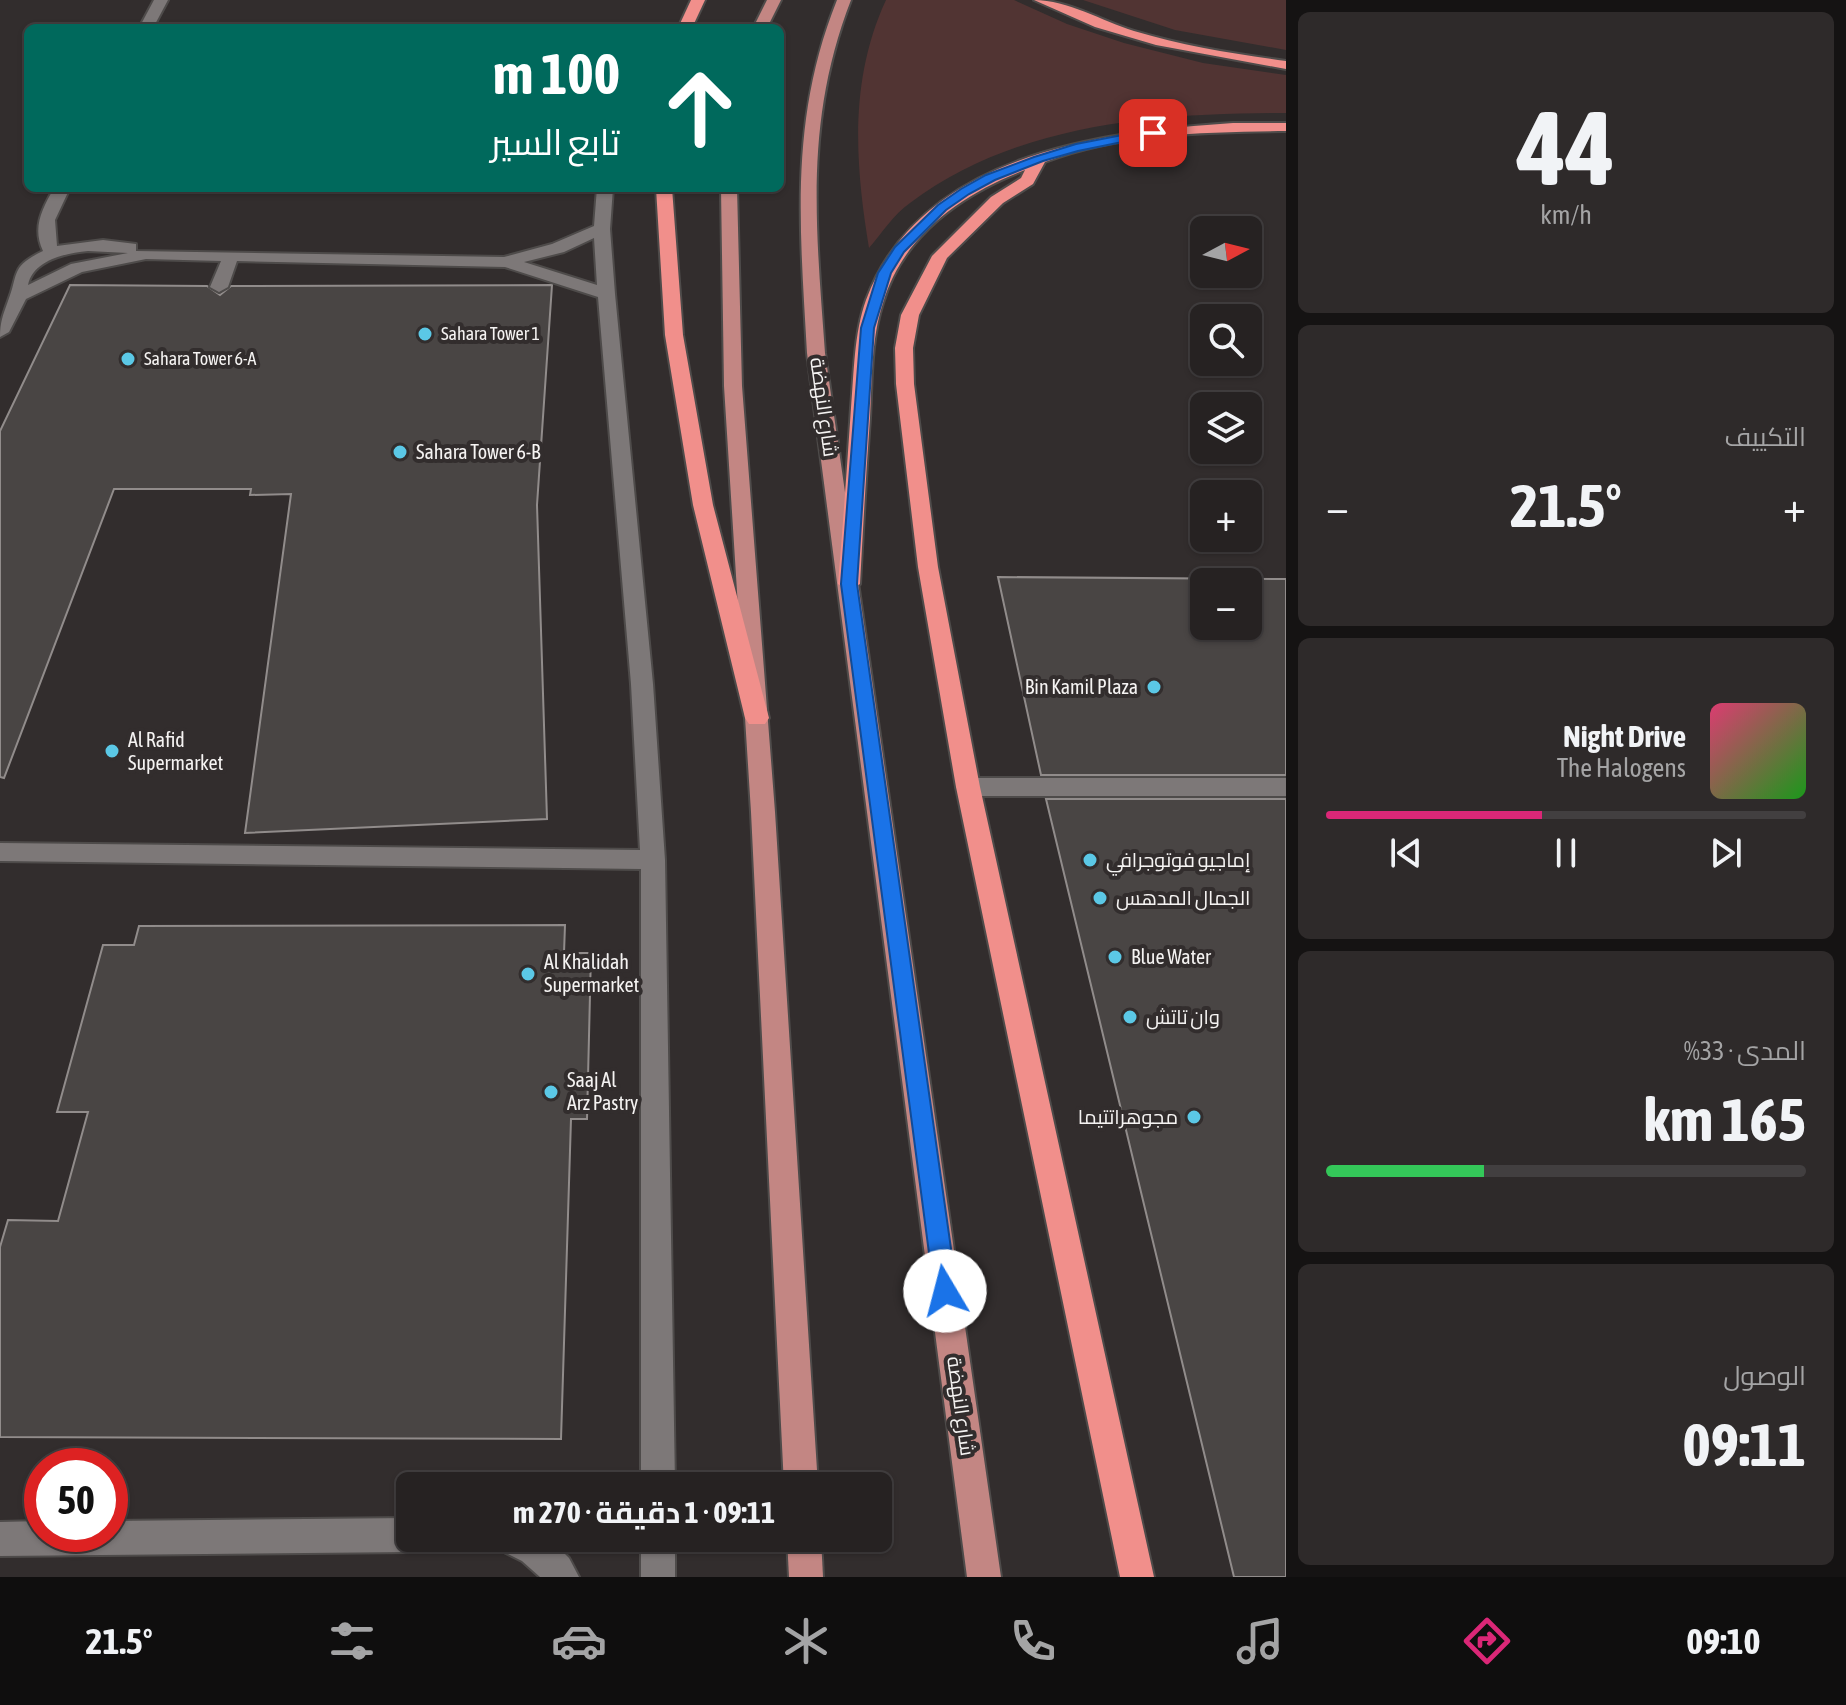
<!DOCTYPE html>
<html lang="ar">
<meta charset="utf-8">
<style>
body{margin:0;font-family:"Asap Condensed",Cairo,sans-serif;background:#2e2a2a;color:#f1f3f6;direction:rtl;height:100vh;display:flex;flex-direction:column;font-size:30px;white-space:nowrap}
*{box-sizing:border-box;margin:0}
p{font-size:26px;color:#a4a4a5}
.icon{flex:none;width:44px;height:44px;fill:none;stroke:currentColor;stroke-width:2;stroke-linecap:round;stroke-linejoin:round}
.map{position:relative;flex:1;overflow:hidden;direction:ltr}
.sheet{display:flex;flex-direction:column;gap:12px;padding:12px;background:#151313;width:560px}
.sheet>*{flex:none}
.banner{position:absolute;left:24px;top:24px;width:760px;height:168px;border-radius:12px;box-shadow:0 2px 6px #0004,0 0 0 2px #423f40;direction:rtl;background:#00695c;color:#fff;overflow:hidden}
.needle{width:52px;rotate:83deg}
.fabs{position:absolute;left:1190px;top:216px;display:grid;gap:16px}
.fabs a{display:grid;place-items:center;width:72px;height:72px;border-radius:12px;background:#262222;box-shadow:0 2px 6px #0004,0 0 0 2px #423f40;font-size:40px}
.speed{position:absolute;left:24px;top:1448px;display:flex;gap:16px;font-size:40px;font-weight:700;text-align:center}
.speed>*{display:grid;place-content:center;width:104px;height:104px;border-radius:50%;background:#262222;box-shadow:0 2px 6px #0004,0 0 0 2px #423f40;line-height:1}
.speed .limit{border:12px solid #d22;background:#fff;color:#111}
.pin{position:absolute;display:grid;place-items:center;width:68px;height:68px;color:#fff;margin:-34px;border-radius:16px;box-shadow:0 4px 12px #0006}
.me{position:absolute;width:88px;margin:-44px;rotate:352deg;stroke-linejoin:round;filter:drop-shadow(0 0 6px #0008)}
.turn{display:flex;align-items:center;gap:28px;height:168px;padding:0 32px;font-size:36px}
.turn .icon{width:104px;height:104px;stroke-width:2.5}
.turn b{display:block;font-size:56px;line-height:68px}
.big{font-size:60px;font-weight:700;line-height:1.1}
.sheet .card{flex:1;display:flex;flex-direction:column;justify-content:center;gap:12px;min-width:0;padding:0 28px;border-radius:12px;background:#2e2a2a}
.sheet .dial{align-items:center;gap:0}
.dial b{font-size:104px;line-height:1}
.song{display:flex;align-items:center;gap:24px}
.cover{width:96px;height:96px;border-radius:12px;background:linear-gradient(135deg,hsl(340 70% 55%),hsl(120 70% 35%))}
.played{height:8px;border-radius:4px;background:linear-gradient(90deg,#db2777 45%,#423f40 45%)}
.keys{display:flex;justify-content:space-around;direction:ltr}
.heat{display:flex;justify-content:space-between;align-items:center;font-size:44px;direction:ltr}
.charge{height:12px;border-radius:6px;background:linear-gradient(90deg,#34c759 33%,#423f40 0)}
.trip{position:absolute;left:396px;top:1472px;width:496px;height:80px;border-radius:12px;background:#262222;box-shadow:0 2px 6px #0004,0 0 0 2px #423f40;font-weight:700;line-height:80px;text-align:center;direction:rtl}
.menu{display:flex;height:128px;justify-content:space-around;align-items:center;background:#0f0e0e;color:#a4a4a5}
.menu .icon{width:56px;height:56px}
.menu .active{color:#db2777}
.menu b{font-size:36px;color:#f1f3f6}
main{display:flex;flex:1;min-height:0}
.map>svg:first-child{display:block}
.green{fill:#513433}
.building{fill:#494544;stroke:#918c8b;stroke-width:2;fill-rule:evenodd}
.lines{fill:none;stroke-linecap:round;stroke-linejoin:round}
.minor-casing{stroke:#4e4b4a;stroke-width:4}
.major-casing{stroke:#4e4b4a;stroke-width:4}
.highway-casing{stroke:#4e4b4a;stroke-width:4}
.minor{fill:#7d7878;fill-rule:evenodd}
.major{fill:#c38683;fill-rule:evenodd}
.highway{fill:#f18f8b;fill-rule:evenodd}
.route{fill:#1a73e8;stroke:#114b97;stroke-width:2}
.poi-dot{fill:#5bc8e6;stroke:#322d2d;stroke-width:3}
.labels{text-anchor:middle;stroke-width:8;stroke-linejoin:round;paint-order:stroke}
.far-poi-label{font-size:18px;fill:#f5f3f2;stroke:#322d2d;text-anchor:start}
.street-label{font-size:20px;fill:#f5f3f2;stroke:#322d2d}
.poi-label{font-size:20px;fill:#f5f3f2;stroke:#322d2d;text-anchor:start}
</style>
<main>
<section class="sheet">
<div class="card dial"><b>44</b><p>km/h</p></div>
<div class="card"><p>التكييف</p>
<div class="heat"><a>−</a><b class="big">21.5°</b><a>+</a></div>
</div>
<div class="card">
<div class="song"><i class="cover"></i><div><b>Night Drive</b><p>The Halogens</p></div></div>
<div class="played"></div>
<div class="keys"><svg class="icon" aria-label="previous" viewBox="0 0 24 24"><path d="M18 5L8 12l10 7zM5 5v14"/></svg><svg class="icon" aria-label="pause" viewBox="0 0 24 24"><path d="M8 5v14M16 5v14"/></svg><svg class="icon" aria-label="next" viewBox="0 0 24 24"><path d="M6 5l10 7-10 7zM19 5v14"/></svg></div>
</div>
<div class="card"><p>المدى · 33%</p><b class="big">165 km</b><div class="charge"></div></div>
<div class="card"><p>الوصول</p><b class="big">09:11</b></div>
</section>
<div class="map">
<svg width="1286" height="1577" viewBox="0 0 1286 1577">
<rect width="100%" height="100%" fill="#322d2d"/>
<g class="green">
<path d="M 886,0 L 1014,0 L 1067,24 L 1124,43 L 1203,63 L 1286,75 L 1286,113 C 1158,113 1016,123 910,203 C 894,214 882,233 869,248 C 855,163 849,80 886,0 Z"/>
<polygon points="1083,0 1286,0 1286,50 1175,30"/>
</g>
<g class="building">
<polygon points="70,285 207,286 220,295 231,286 552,285 537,505 547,819 245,833 291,494 250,495 251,489 114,489 4,778 0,777 0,431"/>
<path d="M 998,577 L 1286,579 L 1286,775 L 1041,775 ZM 1204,582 L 1248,582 L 1248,626 L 1204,626 Z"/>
<polygon points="1046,799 1286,799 1286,1577 1234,1577"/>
<polygon points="565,925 564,953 591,953 587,1119 571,1119 561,1439 0,1437 0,1247 8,1220 58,1221 88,1112 57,1112 103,945 134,945 139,926"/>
</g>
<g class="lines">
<g class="minor-casing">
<g id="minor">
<polygon points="154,0 168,0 153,28 139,28"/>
<path d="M 54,188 L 70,188 L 55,220 L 57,246 L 103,240 L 136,244 L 136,251 L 504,257 L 552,244 L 594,226 L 597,188 L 613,188 L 610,229 L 615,294 L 653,684 L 665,860 L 675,1486 L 641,1486 L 641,869 L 0,861 L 0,843 L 640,850 L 631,684 L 598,297 L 505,267 L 237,261 L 228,287 L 219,292 L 210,287 L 221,261 L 146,259 L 82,272 L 26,299 L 9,332 L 0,337 C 0,322 3,315 8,301 C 19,273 10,267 43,251 C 32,228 42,209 54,188 ZM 594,238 L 597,285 L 524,262 L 564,252 ZM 88,251 L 128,253 L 71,264 L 28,285 C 33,260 66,253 88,251 Z"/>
<polygon points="968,778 1286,778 1286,796 968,796 960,793 956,787 960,781"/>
<polygon points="410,1518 410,1538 426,1538 422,1547 410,1552 0,1556 0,1522 42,1521 42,1534 110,1534 110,1521"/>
<polygon points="495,1538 549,1538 569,1558 579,1577 540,1577 522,1561 500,1550"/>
<rect x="641" y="1538" width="34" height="39"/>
</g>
</g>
<g class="major-casing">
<g id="major">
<polygon points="767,0 781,0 767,28 753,28"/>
<path d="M 837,0 L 851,0 C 804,121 816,227 825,353 L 1001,1577 L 967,1577 L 807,353 C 800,227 789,120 837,0 Z"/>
<polygon points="721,188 737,188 742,386 775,812 818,1486 784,1486 751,812 724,386"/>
<polygon points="787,1538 821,1538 823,1577 789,1577"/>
</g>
</g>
<g class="highway-casing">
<g id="highway">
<polygon points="691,0 705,0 692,28 678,28"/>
<path d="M 1034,0 C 1068,0 1102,21 1134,31 C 1184,46 1235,54 1286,61 L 1286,69 L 1156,45 L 1095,27 Z"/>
<path d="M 1233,123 L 1286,123 L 1286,131 C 1207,132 1120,133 1045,162 L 1033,184 L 1003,203 L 947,258 L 919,315 L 913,348 L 914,384 L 938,567 L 980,787 L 1154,1577 L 1120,1577 L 956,787 L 918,567 L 896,384 L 895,348 L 901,315 L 932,256 L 991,197 L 1021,178 L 1025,170 C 962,194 903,235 883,303 C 871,340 872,380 870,418 C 866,474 863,529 860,584 L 849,591 L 838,584 C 843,525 847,467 851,408 C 854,373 854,333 866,300 C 920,155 1099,132 1233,123 Z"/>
<polygon points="656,188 672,188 683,335 713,505 769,718 765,724 749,724 745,718 693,505 665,335"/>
</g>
</g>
<use href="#minor" class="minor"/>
<use href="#major" class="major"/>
<use href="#highway" class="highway"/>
</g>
<polygon class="route" points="1153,129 1157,130 1157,135 1078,151 1043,161 995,180 969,194 946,210 904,252 891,273 874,328 857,584 957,1291 954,1299 945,1302 937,1299 934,1291 841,584 861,328 878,273 895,247 938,205 961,189 986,175 1034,157 1076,144"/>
<g class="poi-dot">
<circle cx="425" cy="334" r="8"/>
<circle cx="128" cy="359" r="8"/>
<circle cx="400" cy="452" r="8"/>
<circle cx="1154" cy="687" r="8"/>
<circle cx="112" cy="751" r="8"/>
<circle cx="1090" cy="860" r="8"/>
<circle cx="1100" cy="898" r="8"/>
<circle cx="1115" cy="957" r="8"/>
<circle cx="528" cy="974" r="8"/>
<circle cx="1130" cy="1017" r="8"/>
<circle cx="551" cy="1092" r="8"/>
<circle cx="1194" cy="1117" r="8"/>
</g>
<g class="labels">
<g class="far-poi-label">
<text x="441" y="340">Sahara Tower 1</text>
<text x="144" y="365">Sahara Tower 6-A</text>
</g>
<g class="street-label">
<text transform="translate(824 407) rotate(82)" y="7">شارع النهضة</text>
<text transform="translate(961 1406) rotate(82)" y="7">شارع النهضة</text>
</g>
<g class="poi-label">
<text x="416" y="459">Sahara Tower 6-B</text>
<text x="1138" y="694" text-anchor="end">Bin Kamil Plaza</text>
<text x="128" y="747">Al Rafid<tspan x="128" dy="23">Supermarket</tspan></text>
<text x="1106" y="867">إماجيو فوتوجرافي</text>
<text x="1116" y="905">الجمال المدهس</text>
<text x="1131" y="964">Blue Water</text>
<text x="544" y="969">Al Khalidah<tspan x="544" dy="23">Supermarket</tspan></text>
<text x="1146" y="1024">وان تاتش</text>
<text x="567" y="1087">Saaj Al<tspan x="567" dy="23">Arz Pastry</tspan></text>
<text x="1178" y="1124" text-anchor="end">مجوهراتتيما</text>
</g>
</g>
</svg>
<div class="fabs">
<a><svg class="needle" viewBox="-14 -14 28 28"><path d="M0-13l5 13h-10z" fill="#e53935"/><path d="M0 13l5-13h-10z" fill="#a4a4a5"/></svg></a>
<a><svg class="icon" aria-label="search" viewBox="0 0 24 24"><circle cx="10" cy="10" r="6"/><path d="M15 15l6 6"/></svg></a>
<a><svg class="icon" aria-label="layers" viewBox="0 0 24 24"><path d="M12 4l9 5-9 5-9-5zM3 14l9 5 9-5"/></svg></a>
<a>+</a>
<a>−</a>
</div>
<div class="speed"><div class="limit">50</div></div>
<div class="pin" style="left:1153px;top:133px;background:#d93025"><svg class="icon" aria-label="arrive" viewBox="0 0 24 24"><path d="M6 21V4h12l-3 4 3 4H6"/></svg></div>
<svg class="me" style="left:945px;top:1291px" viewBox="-20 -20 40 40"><circle r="19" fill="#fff"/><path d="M0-13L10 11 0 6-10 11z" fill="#1a73e8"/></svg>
<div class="trip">09:11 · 1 دقيقة · 270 m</div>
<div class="banner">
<div class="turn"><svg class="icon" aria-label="ahead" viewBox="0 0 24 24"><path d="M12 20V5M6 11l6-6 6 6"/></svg><div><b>100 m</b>تابع السير</div></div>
</div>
</div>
</main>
<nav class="menu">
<b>09:10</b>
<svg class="icon active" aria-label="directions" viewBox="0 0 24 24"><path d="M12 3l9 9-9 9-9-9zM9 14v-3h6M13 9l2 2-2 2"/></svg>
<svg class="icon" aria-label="music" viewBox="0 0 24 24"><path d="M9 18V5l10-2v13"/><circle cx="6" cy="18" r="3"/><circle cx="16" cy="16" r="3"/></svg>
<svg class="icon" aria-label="phone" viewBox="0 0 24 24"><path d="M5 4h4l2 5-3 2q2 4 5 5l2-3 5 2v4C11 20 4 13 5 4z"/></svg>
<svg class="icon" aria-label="climate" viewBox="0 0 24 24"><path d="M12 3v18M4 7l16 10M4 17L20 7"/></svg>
<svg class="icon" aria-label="car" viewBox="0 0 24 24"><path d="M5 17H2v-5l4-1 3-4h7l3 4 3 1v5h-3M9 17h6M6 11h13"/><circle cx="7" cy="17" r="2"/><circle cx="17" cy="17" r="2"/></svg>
<svg class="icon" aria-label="filters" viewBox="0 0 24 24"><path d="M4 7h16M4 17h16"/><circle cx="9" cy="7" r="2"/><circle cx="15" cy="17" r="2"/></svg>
<b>21.5°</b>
</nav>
